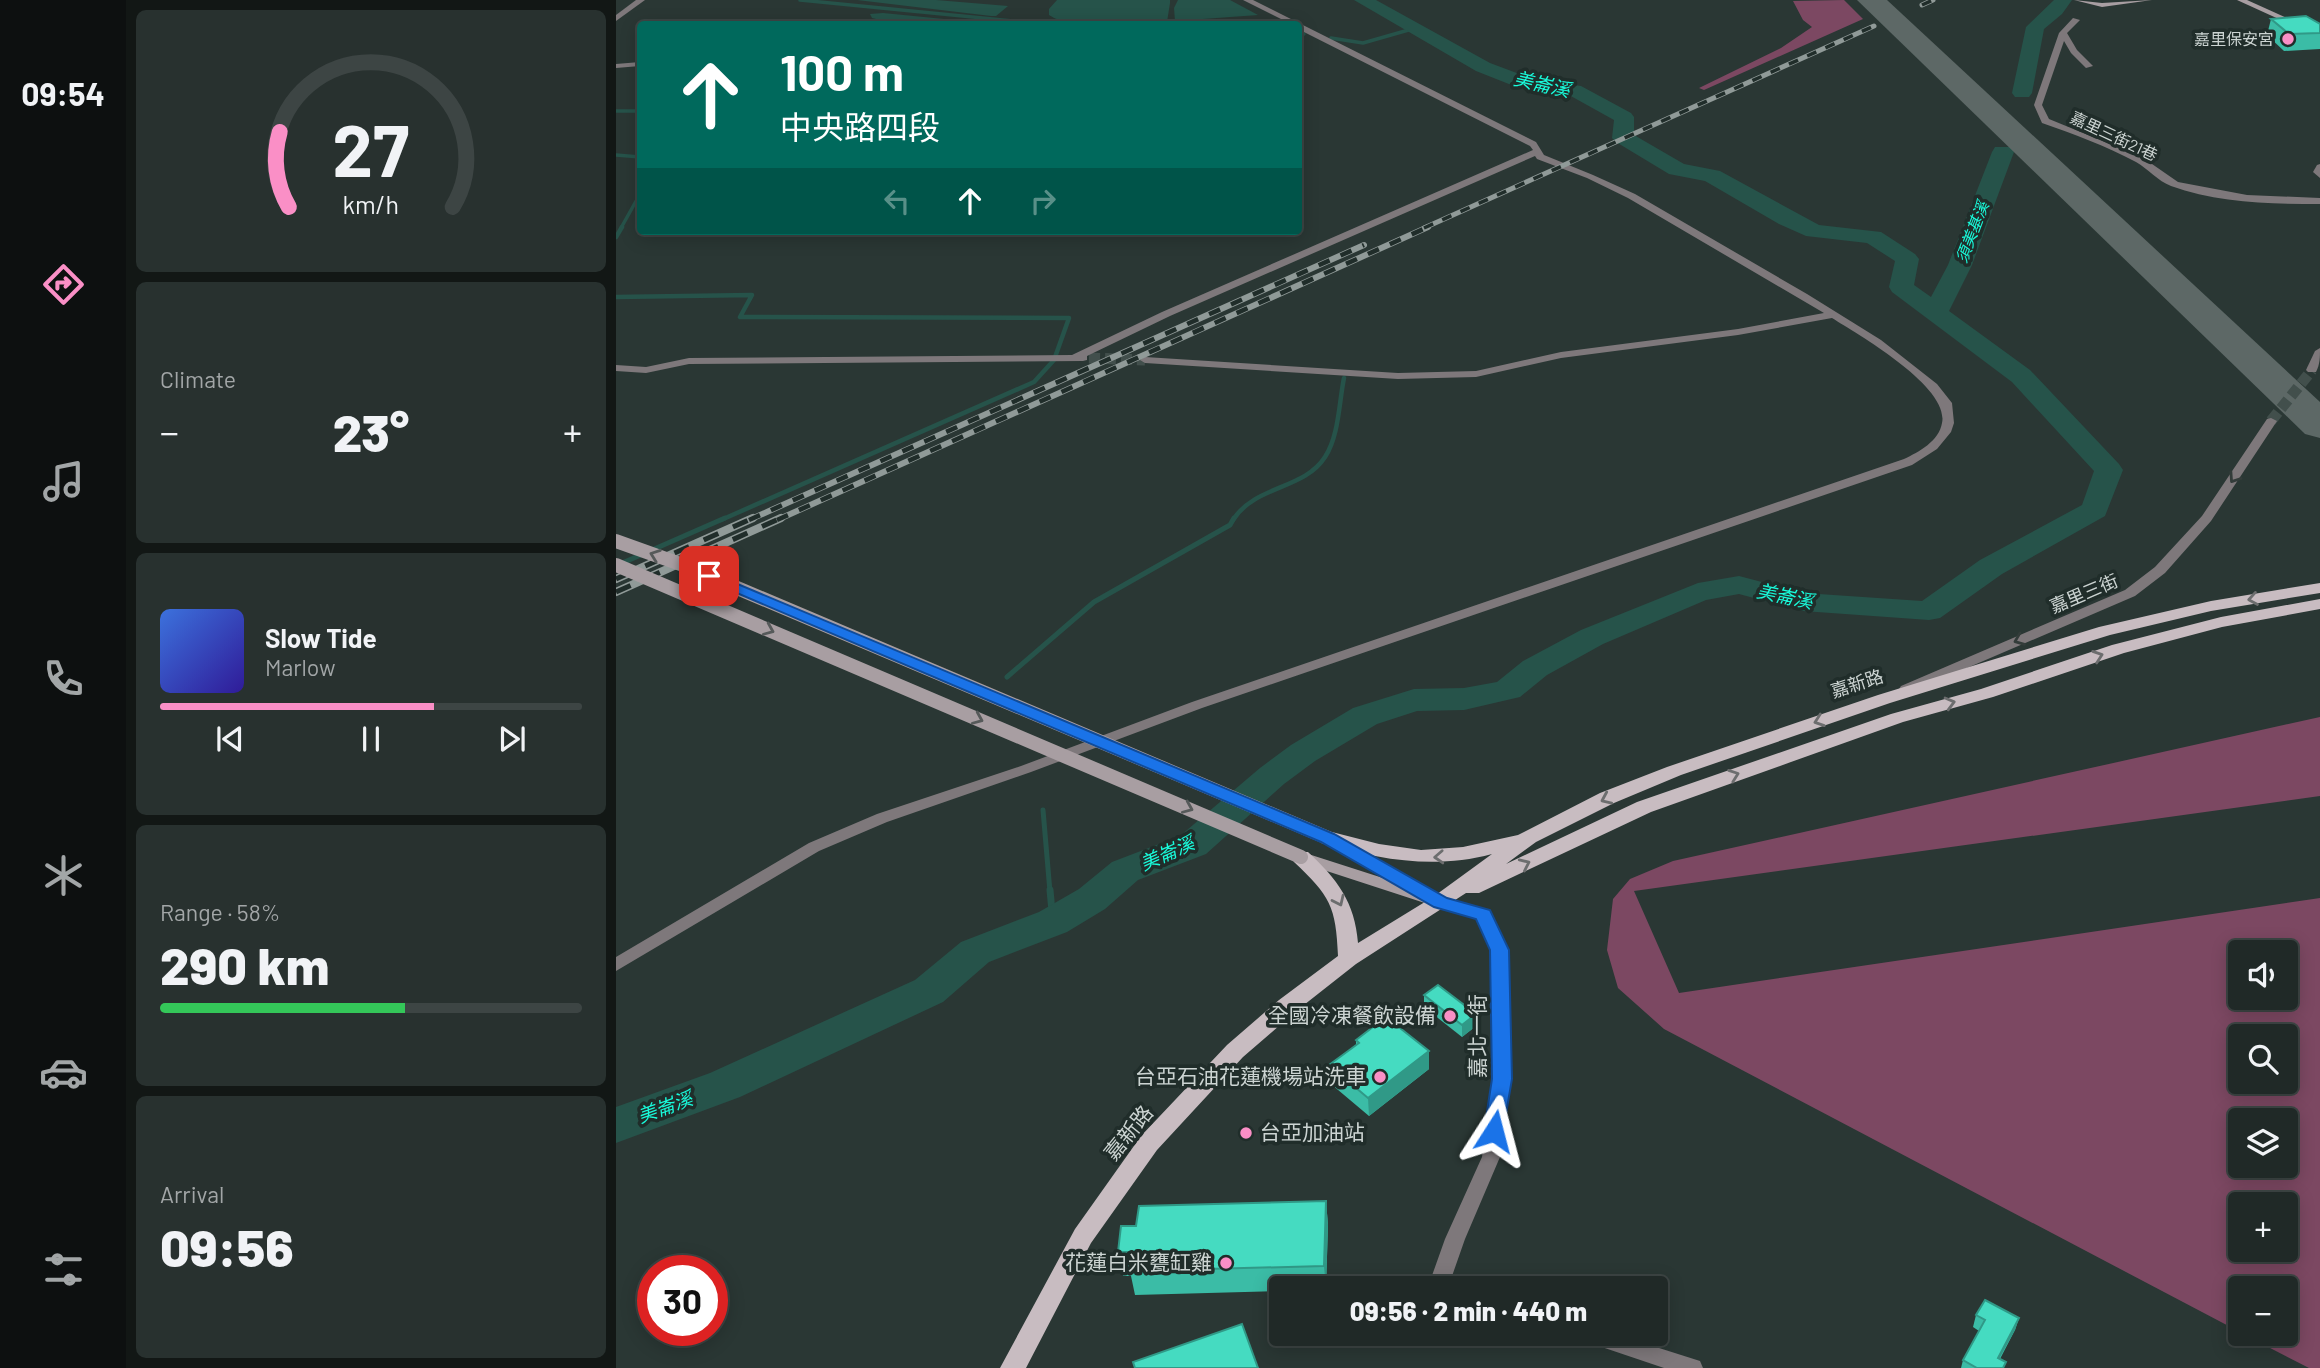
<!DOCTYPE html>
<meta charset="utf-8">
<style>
body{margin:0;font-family:Barlow,"Noto Sans TC",sans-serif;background:#28312f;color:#f1f3f6;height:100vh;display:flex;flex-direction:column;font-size:26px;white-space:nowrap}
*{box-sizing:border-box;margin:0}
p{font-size:23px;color:#a2a6a7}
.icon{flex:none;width:38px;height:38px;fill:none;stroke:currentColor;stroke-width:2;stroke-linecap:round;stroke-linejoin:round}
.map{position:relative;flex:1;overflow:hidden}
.panel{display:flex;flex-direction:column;gap:10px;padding:10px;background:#121715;width:490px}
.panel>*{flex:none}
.hud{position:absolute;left:21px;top:21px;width:665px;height:214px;border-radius:7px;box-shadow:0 4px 18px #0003,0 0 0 2px #3d4544;background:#00695c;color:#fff;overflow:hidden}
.controls{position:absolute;left:1612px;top:940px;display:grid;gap:14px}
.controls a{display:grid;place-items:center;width:70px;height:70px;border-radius:7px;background:#202927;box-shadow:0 4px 18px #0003,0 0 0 2px #3d4544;font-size:35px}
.speed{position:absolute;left:21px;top:1255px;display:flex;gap:14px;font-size:35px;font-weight:700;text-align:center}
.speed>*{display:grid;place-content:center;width:91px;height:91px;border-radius:50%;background:#202927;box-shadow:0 4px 18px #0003,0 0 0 2px #3d4544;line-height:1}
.speed .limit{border:10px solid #d22;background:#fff;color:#111}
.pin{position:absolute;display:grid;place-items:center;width:60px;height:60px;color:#fff;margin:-30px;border-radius:14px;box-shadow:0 4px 10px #0006}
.me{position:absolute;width:77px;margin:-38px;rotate:9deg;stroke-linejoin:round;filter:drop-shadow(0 0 5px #0008)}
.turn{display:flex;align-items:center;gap:24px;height:147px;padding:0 28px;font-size:32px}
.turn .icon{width:91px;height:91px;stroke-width:2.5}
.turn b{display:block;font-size:49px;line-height:60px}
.lanes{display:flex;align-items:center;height:66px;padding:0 28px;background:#0003;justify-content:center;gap:35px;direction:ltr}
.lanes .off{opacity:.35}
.big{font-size:52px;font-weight:800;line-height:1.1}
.panel .card{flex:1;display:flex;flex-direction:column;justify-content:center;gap:10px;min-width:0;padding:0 24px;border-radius:10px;background:#28312f}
.panel .dial{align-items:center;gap:0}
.dial svg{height:182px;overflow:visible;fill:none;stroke:#3d4544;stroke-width:7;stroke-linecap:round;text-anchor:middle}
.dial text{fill:#f1f3f6;stroke:none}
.song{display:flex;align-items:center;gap:21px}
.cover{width:84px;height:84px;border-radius:10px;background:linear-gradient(135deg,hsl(220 70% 55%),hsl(250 70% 35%))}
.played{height:7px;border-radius:4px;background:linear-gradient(90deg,#fa8fc6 65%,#3d4544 65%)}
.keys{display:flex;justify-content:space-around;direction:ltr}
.heat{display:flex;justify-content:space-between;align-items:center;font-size:38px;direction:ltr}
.charge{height:10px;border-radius:5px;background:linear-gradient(90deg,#34c759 58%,#3d4544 0)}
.trip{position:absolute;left:653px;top:1276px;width:399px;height:70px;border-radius:7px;background:#202927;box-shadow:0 4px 18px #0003,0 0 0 2px #3d4544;font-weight:800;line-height:70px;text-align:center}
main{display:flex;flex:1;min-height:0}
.tabs{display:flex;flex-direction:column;width:126px;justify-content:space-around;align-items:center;background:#0d1010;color:#a2a6a7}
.tabs .icon{width:49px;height:49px}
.tabs .active{color:#fa8fc6}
.tabs b{font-size:32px;color:#f1f3f6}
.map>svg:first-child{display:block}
.green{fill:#7c4862;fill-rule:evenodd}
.water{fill:#26534a}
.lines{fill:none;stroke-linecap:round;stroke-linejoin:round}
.stream-far3{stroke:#26534a;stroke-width:3.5}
.stream-far2{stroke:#26534a;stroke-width:4.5}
.stream-far1{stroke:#26534a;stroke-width:5}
.stream{stroke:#26534a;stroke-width:7}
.river{fill:#26534a;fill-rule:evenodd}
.taxiway{fill:#5d6866;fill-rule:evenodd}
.street-tunnel{stroke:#424f4c;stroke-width:11;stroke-dasharray:11 5;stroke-linecap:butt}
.street{fill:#7e787b;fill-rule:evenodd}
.secondary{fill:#a89ea2;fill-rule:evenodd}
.primary{fill:#c8bcc1;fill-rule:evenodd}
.rail-far2-casing{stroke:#909a98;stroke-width:5}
.rail-far1-casing{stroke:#909a98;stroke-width:6}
.rail-casing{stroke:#909a98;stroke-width:8}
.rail-far2{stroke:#202d2a;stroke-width:3.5;stroke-dasharray:10;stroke-linecap:butt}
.rail-far1{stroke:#202d2a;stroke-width:4.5;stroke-dasharray:12;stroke-linecap:butt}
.rail{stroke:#202d2a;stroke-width:5;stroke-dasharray:16;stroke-linecap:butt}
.secondary-bridge{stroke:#a89ea2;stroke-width:14}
.wall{fill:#3bbca6}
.shaded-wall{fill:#309987}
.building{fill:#45dbc1;stroke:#309987;stroke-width:2}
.oneway{stroke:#333c3a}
.oneway2{stroke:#565a5a}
.oneway3{stroke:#6c6d6e}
.route{fill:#1a73e8;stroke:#114b97;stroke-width:2}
.poi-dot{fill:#fa8fc6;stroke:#202d2a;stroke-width:2.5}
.labels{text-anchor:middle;stroke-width:7;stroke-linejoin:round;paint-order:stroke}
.far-poi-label{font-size:16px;fill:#ccd4d2;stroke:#202d2a;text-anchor:end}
.far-street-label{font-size:16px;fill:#ccd4d2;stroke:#202d2a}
.far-water-label{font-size:16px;font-style:italic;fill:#19fbdb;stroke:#202d2a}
.street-label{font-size:18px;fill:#ccd4d2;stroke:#202d2a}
.water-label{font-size:19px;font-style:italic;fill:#19fbdb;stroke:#202d2a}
.near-poi-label{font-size:21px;fill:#ccd4d2;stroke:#202d2a;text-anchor:end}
.near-street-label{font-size:21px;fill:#ccd4d2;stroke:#202d2a}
</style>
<main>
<nav class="tabs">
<b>09:54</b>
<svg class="icon active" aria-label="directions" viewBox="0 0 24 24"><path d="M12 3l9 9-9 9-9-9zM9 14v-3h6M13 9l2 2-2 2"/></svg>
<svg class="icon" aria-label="music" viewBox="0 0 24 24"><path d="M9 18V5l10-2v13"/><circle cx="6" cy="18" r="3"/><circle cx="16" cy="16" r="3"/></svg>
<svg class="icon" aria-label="phone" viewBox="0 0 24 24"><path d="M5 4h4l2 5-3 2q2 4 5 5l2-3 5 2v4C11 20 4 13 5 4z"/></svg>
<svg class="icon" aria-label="climate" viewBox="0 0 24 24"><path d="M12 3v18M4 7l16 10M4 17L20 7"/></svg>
<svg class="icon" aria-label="car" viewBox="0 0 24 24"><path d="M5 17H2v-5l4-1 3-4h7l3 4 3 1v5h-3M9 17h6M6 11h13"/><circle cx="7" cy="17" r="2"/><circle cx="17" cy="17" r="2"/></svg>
<svg class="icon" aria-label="filters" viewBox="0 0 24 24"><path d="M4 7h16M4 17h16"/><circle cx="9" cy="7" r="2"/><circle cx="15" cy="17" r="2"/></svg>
</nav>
<section class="panel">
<div class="card dial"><svg viewBox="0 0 100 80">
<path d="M14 69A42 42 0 1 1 86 69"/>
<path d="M14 69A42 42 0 0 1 10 36" stroke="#fa8fc6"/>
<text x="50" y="56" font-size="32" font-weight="700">27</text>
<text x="50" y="72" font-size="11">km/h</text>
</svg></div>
<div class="card"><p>Climate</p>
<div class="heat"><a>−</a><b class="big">23°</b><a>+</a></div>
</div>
<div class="card">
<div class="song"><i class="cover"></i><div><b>Slow Tide</b><p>Marlow</p></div></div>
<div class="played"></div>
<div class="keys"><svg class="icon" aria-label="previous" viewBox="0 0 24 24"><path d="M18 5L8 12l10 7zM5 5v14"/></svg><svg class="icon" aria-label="pause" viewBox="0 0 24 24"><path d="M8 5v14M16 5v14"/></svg><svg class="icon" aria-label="next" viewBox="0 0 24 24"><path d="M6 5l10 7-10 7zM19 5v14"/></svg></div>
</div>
<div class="card"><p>Range · 58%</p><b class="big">290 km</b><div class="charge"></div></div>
<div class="card"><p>Arrival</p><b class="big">09:56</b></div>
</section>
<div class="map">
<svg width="1704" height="1368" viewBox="0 0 1704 1368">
<rect width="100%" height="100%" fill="#2a3734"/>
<g class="green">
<polygon points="1228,0 1247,19 1088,90 1083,88 1165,48 1196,27 1187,20 1177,1"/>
<path d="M 1704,717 L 1704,796 L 1018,891 L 1063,993 L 1704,898 L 1704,1368 L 1693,1368 L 1627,1334 L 1670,1334 L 1670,1288 L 1624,1288 L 1624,1332 L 1048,1029 L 1002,988 L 991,950 L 997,899 L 1014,879 L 1057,861 ZM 1624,952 L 1670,952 L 1670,998 L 1624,998 ZM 1624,1036 L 1670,1036 L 1670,1082 L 1624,1082 ZM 1624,1120 L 1670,1120 L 1670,1166 L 1624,1166 ZM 1624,1204 L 1670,1204 L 1670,1250 L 1624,1250 Z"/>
</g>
<g class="water">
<polygon points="241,0 320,0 392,6 380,16 375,16"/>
<path d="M 441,0 L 554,0 L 554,3 L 551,22 C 520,23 458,33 433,15 L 433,9 Z"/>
<polygon points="562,0 614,0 642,15 559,21 558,8"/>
<polygon points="267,13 379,24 280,24 256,18 254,14"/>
</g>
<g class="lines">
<g class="stream-far3">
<polyline points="184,0 428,24"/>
<polyline points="682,33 688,34"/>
<polyline points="715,38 747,43 796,29"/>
<polyline points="0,111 24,111"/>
<polyline points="0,155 24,157"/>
<polyline points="5,228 24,194"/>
</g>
<g class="stream-far2">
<polyline points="0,237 6,227"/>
<polyline points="0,297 136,295 124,317 453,318 438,360 418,382 105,520"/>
<path d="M 617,520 C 639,485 688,490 709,457 C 723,436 723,402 728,378"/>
</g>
<g class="stream-far1">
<polyline points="36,550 109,518"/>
<polyline points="4,564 27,554"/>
<polyline points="391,677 478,602 614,525 618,518"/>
<polyline points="427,810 434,892"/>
</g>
<polyline class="stream" points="434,890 437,922"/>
<g class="river">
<polygon points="738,0 760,0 874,63 914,78 965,86 1015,113 1018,117 1018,135 1068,164 1104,171 1203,225 1265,232 1299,254 1303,259 1298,285 1315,297 1332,265 1376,152 1379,147 1395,147 1398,152 1356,265 1333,311 1414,370 1503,464 1507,470 1489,516 1386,574 1324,618 1313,620 1187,611 1123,594 1090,600 987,644 931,675 904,697 848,710 801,711 761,724 699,761 668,784 590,854 522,880 489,909 451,932 373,962 327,1002 124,1097 0,1143 0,1107 94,1073 299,980 345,942 423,912 463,889 496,862 564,836 644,768 675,745 737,708 798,689 848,688 881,682 907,661 965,630 1082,583 1123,576 1188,593 1306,601 1364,560 1466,505 1478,471 1396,382 1276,292 1273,287 1279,261 1251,243 1190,236 1163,224 1089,181 1053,174 1000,142 996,138 998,120 953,95 903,88 860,71"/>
<polygon points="1438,0 1456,0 1446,14 1428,29 1416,93 1413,97 1399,97 1396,93 1410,27"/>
</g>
<polygon class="taxiway" points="1241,0 1271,0 1704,402 1704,438 1689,434"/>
<g class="street-tunnel">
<polyline points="473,358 529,360"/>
<polyline points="1655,421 1696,370"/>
</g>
<g class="street">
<polygon points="20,0 29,0 0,21 0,15"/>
<path d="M 627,0 L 637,0 L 920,142 L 928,155 L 977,175 L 1019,194 L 1191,294 L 1265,340 L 1321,384 L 1336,403 L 1338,423 L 1335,432 L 1321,449 L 1296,465 L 586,708 L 415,772 L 271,822 L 203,851 L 0,971 L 0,957 L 193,843 L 261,814 L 405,766 L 576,702 L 1288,459 C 1303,452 1323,441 1326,423 C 1334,387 1243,335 1216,318 L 1122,335 L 945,358 L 860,377 L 782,379 L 529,363 L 524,360 L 529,357 L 782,373 L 860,371 L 945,352 L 1122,329 L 1208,313 L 1012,198 L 971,178 L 921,159 L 919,156 L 554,316 L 471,356 L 471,360 L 467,361 L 73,364 L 30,373 L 0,371 L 0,365 L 30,367 L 73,358 L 456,355 L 546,312 L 917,150 L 914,146 L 682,29 L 682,24 L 675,24 Z"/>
<path d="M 1457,18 L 1464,20 L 1451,33 L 1461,50 L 1477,66 L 1470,68 L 1455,53 L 1448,41 L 1426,105 L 1433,119 L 1511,151 L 1536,164 L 1562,182 L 1631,195 L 1704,198 L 1704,204 C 1656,204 1601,203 1555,186 C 1542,181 1532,169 1520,162 C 1490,146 1458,134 1426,123 L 1418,105 L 1443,33 Z"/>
<polygon points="24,62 24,66 0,68 0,64"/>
<polygon points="1704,164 1704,178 1697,172 1701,165"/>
<path d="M 1704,348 C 1704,357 1704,364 1700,372 L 1692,372 L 1690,370 L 1699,351 Z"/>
<polygon points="1655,418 1661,421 1595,521 1549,573 1519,596 1295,692 1285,692 1283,689 1285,686 1509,590 1539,567 1586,516 1651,419"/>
<polygon points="824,896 873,911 892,950 895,1079 884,1157 849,1239 835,1279 842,1282 845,1288 815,1288 813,1284 829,1239 866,1157 877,1079 876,950 861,919 818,906 816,902 818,898"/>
<polygon points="962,1334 999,1334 1084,1361 1087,1368 1048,1368 965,1340"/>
</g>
<g class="secondary">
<polygon points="1458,0 1486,3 1536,0 1486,7"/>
<polygon points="1621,0 1631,0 1704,33 1704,38"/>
<polygon points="719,837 805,884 806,890 830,898 832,902 830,906 818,906 680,861 678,857 680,853 686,852 770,879 714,846 711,842 714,838"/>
</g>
<path class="primary" d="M 1704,583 L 1704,593 L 1595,611 L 1494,635 L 1274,703 L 1065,775 L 998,803 L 920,842 L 890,864 L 1021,802 L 1275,714 L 1365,689 L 1496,645 L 1605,617 L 1704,599 L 1704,609 L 1606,627 L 1508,653 L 1377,697 L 1287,722 L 1035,812 L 863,893 L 850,893 L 740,964 L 679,1012 L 627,1057 L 541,1150 L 475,1243 L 410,1368 L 384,1368 L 459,1229 L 525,1136 L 611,1045 L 663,1000 L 722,956 C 720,906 714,896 678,862 L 675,857 L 678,852 L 692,852 C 721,879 739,902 742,943 L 817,897 L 876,854 C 817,870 762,859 705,843 L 702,838 L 705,833 L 712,831 L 763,844 L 805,850 L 847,847 L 902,835 L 984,793 L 1051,767 L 1262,695 L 1483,627 L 1595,601 Z"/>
<g class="rail-far2-casing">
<g id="rail-far2">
<polyline points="1306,5 1317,0"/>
<polyline points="808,228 1258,26"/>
</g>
</g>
<g class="rail-far1-casing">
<g id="rail-far1">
<polyline points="133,520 748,245"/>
<polyline points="161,520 812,227"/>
</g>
</g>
<g class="rail-casing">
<g id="rail">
<polyline points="0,579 137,518"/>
<polyline points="0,592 165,518"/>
</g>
</g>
<use href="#rail-far2" class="rail-far2"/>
<use href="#rail-far1" class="rail-far1"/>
<use href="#rail" class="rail"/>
<g class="secondary-bridge">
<polyline points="0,541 67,565 712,838"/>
<polyline points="0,565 685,857"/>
</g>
</g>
<g class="wall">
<polygon points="1655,19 1704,24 1704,49 1668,51 1651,35"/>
<polygon points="808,995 860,1014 860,1026 846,1037 808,1007"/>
<polygon points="740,1040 813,1051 813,1069 753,1116 715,1084 713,1065 740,1045"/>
<polygon points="710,1201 712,1225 710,1288 665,1288 665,1291 519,1295 515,1276 507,1276 502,1252"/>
<polygon points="1360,1315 1403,1318 1399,1330 1384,1359 1388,1368 1345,1368 1347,1360 1363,1331 1357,1327"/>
</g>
<g class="shaded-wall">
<polygon points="860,1014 860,1026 846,1037 846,1025"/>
<polygon points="813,1051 813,1069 753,1116 752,1098"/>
<polygon points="710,1201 712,1225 710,1288 708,1266"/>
<polygon points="1403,1318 1399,1330 1378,1368 1382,1358"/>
</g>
<g class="building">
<polygon points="1690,16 1704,24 1704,33 1673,34 1655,19"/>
<polygon points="822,985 860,1014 846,1025 808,995"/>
<polygon points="770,1017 813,1051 752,1098 713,1065 743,1043 740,1040"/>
<polygon points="710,1201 708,1266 514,1271 516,1252 502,1252 505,1226 520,1226 523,1206"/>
<polygon points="1369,1300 1403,1318 1382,1358 1390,1362 1387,1368 1361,1368 1347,1360 1369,1320 1360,1315"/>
<polygon points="626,1324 642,1368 519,1368 517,1362"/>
</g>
<defs><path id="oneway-chevron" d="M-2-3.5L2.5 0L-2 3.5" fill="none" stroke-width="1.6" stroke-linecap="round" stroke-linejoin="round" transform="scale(1.75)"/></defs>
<g class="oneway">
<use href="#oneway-chevron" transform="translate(1618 478) rotate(124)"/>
<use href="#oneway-chevron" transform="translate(1403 640) rotate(158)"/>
</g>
<g class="oneway2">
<use href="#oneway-chevron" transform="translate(39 555) rotate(-160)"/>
<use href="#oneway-chevron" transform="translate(153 630) rotate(23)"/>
<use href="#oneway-chevron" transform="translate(362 719) rotate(23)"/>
<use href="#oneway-chevron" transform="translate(572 808) rotate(23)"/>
</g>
<g class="oneway3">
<use href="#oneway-chevron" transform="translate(1637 599) rotate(170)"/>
<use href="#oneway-chevron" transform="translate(1482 656) rotate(-19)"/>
<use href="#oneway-chevron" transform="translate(1334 703) rotate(-15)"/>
<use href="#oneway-chevron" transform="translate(1203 721) rotate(161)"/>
<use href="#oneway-chevron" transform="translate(1118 775) rotate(-20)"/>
<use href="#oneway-chevron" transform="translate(990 799) rotate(156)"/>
<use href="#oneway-chevron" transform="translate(823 857) rotate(177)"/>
<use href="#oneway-chevron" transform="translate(909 864) rotate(-25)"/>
<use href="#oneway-chevron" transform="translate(723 901) rotate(65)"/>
</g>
<polygon class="route" points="93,572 718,834 831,898 874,910 893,950 896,1079 886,1137 878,1140 871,1137 868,1131 876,1079 874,950 860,919 818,907 705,842 88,579 85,576 88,573"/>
<g class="poi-dot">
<circle cx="1672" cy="39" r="7"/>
<circle cx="834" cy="1016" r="7"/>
<circle cx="764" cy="1077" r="7"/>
<circle cx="630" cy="1133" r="7"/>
<circle cx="610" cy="1263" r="7"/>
</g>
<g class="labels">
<g class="far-poi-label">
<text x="1658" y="45">嘉里保安宮</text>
</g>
<g class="far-street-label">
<text transform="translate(1498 136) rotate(25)" y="6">嘉里三街21巷</text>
</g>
<g class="far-water-label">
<text transform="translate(1356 232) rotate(-69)" y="6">須美基溪</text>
</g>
<g class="street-label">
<text transform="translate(1468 594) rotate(-23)" y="6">嘉里三街</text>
<text transform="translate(1241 684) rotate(-18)" y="6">嘉新路</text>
</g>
<g class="water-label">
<text transform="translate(926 84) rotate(13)" y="7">美崙溪</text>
<text transform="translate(1169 596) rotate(12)" y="7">美崙溪</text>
<text transform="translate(551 853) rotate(-24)" y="7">美崙溪</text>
<text transform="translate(49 1107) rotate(-20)" y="7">美崙溪</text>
</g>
<g class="near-poi-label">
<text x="820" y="1023">全國冷凍餐飲設備</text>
<text x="750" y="1084">台亞石油花蓮機場站洗車</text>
<text x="644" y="1140" text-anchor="start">台亞加油站</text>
<text x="596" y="1270">花蓮白米甕缸雞</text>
</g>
<g class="near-street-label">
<text transform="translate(862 1036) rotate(-90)" y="7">嘉北一街</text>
<text transform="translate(513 1133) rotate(-51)" y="7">嘉新路</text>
</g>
</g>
</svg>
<div class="controls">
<a><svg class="icon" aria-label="sound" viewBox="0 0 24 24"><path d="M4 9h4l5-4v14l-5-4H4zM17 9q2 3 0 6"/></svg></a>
<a><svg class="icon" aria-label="search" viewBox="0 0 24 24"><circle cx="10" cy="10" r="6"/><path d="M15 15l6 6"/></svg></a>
<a><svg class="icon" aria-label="layers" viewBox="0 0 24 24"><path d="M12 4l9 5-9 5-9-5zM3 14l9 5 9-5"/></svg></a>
<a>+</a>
<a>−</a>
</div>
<div class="speed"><div class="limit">30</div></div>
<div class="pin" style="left:93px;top:576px;background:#d93025"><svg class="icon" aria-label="arrive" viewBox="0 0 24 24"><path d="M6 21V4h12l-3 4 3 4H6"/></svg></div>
<svg class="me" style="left:878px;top:1131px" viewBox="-20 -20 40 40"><path d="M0-17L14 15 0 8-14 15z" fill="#1a73e8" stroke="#fff" stroke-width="4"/></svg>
<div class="trip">09:56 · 2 min · 440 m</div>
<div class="hud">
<div class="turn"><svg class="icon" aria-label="ahead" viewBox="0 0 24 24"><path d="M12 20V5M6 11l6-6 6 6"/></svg><div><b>100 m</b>中央路四段</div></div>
<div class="lanes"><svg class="icon off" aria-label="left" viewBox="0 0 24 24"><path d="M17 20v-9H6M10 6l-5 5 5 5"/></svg><svg class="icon" aria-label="ahead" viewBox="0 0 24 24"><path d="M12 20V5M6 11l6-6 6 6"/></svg><svg class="icon off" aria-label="right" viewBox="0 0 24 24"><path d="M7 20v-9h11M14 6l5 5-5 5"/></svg></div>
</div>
</div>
</main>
